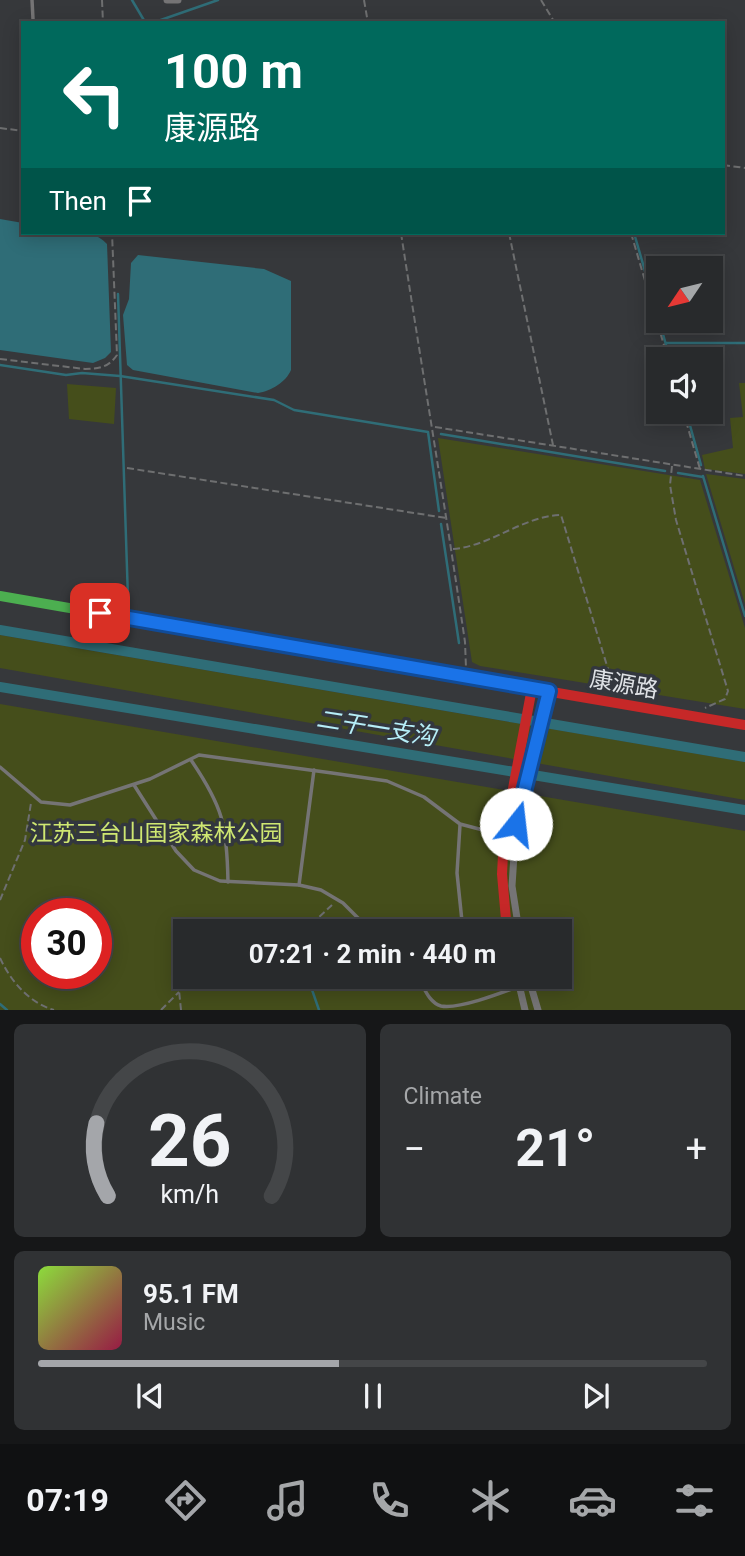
<!DOCTYPE html>
<meta charset="utf-8">
<style>
body{margin:0;font-family:Roboto,"Noto Sans SC",sans-serif;background:#303234;color:#f1f3f6;height:100vh;display:flex;flex-direction:column;font-size:26px;white-space:nowrap}
*{box-sizing:border-box;margin:0}
p{font-size:23px;color:#a5a7a9}
.icon{flex:none;width:38px;height:38px;fill:none;stroke:currentColor;stroke-width:2;stroke-linecap:round;stroke-linejoin:round}
.map{position:relative;height:1010px;overflow:hidden}
.drawer{display:flex;flex-direction:column;gap:14px;padding:14px;background:#161718;flex:1}
.drawer>*{flex:none}
.hud{position:absolute;left:21px;top:21px;width:704px;height:214px;border-radius:0px;box-shadow:0 4px 18px #0003,0 0 0 2px #444648;background:#00695c;color:#fff;overflow:hidden}
.needle{width:46px;rotate:235deg}
.tools{position:absolute;left:646px;top:256px;display:grid;gap:14px}
.tools a{display:grid;place-items:center;width:77px;height:77px;border-radius:0px;background:#282a2c;box-shadow:0 4px 18px #0003,0 0 0 2px #444648;font-size:35px}
.speed{position:absolute;left:21px;top:898px;display:flex;gap:14px;font-size:35px;font-weight:700;text-align:center}
.speed>*{display:grid;place-content:center;width:91px;height:91px;border-radius:50%;background:#282a2c;box-shadow:0 4px 18px #0003,0 0 0 2px #444648;line-height:1}
.speed .limit{border:10px solid #d22;background:#fff;color:#111}
.pin{position:absolute;display:grid;place-items:center;width:60px;height:60px;color:#fff;margin:-30px;border-radius:14px;box-shadow:0 4px 10px #0006}
.me{position:absolute;width:77px;margin:-38px;rotate:16deg;stroke-linejoin:round;filter:drop-shadow(0 0 5px #0008)}
.turn{display:flex;align-items:center;gap:24px;height:147px;padding:0 28px;font-size:32px}
.turn .icon{width:91px;height:91px;stroke-width:2.5}
.turn b{display:block;font-size:49px;line-height:60px}
.then{display:flex;align-items:center;height:66px;padding:0 28px;background:#0003;gap:14px;font-size:26px}
.big{font-size:52px;font-weight:700;line-height:1.1}
.drawer .widget{flex:1;display:flex;flex-direction:column;justify-content:center;gap:10px;min-width:0;padding:0 24px;border-radius:10px;background:#303234}
.drawer .dial{align-items:center;gap:0}
.dial svg{height:182px;overflow:visible;fill:none;stroke:#444648;stroke-width:7;stroke-linecap:round;text-anchor:middle}
.dial text{fill:#f1f3f6;stroke:none}
.song{display:flex;align-items:center;gap:21px}
.cover{width:84px;height:84px;border-radius:10px;background:linear-gradient(135deg,hsl(90 70% 55%),hsl(340 70% 35%))}
.played{height:7px;border-radius:4px;background:linear-gradient(90deg,#a4a6aa 45%,#444648 45%)}
.keys{display:flex;justify-content:space-around;direction:ltr}
.heat{display:flex;justify-content:space-between;align-items:center;font-size:38px;direction:ltr}
.drawer .tiles{flex:1;display:grid;gap:14px;grid-template-columns:1fr 1fr}
.widget:last-child{grid-column:span 2}
.trip{position:absolute;left:173px;top:919px;width:399px;height:70px;border-radius:0px;background:#282a2c;box-shadow:0 4px 18px #0003,0 0 0 2px #444648;font-weight:700;line-height:70px;text-align:center}
.tab-bar{display:flex;height:112px;justify-content:space-around;align-items:center;background:#101112;color:#a5a7a9}
.tab-bar .icon{width:49px;height:49px}
.tab-bar .active{color:#a4a6aa}
.tab-bar b{font-size:32px;color:#f1f3f6}
.map>svg:first-child{display:block}
.green{fill:#454e1b;fill-rule:evenodd}
.water{fill:#2f6d77}
.lines{fill:none;stroke-linecap:round;stroke-linejoin:round}
.stream{stroke:#2f6d77;stroke-width:2.5}
.canal{stroke:#2f6d77;stroke-width:10}
.path{stroke:#6e6f70;stroke-width:2;stroke-dasharray:7 3.5;stroke-linecap:butt}
.lane{stroke:#757475;stroke-width:3.5}
.street{stroke:#757475;stroke-width:7}
.fast{stroke:#4caf50;stroke-width:10}
.jam{stroke:#c62828;stroke-width:10}
.route-casing{stroke:#114b97;stroke-width:18}
.route{stroke:#1a73e8;stroke-width:12}
.labels{text-anchor:middle;stroke-width:7;stroke-linejoin:round;paint-order:stroke}
.street-label{font-size:23px;fill:#dfe2e6;stroke:#33373e}
.park-label{font-size:23px;fill:#cfe771;stroke:#33373e}
.water-label{font-size:24px;font-style:italic;fill:#b6eef8;stroke:#33373e}
</style>
<div class="map">
<svg width="745" height="1010" viewBox="0 0 745 1010">
<rect width="100%" height="100%" fill="#36383b"/>
<g class="green">
<polygon points="739,383 745,383 745,474 705,469 702,455 733,448 730,418 743,417"/>
<polygon points="67,384 116,388 114,424 69,419"/>
<polygon points="438,438 700,480 745,628 745,709 480,666 472,662"/>
<polygon points="706,474 745,479 745,604"/>
<polygon points="0,635 745,762 745,800 0,668"/>
<path d="M 0,704 L 745,831 L 745,1010 L 0,1010 ZM 37,914 L 96,914 L 96,973 L 37,973 ZM 186,931 L 560,931 L 560,976 L 186,976 Z"/>
</g>
<g class="water">
<path d="M 0,219 L 23,223 L 23,233 C 46,233 90,224 107,244 L 111,352 L 105,358 L 93,363 L 0,350 Z"/>
<path d="M 138,255 L 264,269 L 291,281 L 291,370 C 286,382 271,391 258,393 L 133,370 L 127,365 L 123,315 L 129,299 L 131,263 Z"/>
</g>
<g class="lines">
<g class="stream">
<polyline points="132,0 145,22 155,22 218,0"/>
<polyline points="634,233 658,316"/>
<polyline points="118,294 128,599"/>
<polyline points="659,320 670,359"/>
<polyline points="666,343 745,343"/>
<polyline points="0,365 66,375 82,373 120,376 274,400 294,410 428,432 439,511"/>
<polyline points="686,411 701,465"/>
<polyline points="441,434 665,471"/>
<polyline points="678,473 703,477"/>
<polyline points="703,476 745,616"/>
<polyline points="441,524 459,643"/>
<polyline points="318,976 310,984 319,1010"/>
<polyline points="0,1004 7,1010"/>
</g>
<g class="canal">
<polyline points="0,630 745,757"/>
<polyline points="0,687 745,810"/>
</g>
<g class="path">
<polyline points="102,0 103,23"/>
<polyline points="364,0 368,23"/>
<polyline points="541,0 555,23"/>
<polyline points="0,128 23,131"/>
<polyline points="723,165 745,168"/>
<path d="M 401,233 C 422,369 445,505 465,642 L 466,668"/>
<polyline points="509,233 553,445"/>
<polyline points="631,233 668,359"/>
<path d="M 0,359 L 85,369 C 99,369 109,367 117,355 L 112,233"/>
<polyline points="683,411 700,469"/>
<polyline points="435,427 745,476"/>
<polyline points="672,466 670,485 676,520 728,691 725,699 705,708"/>
<polyline points="127,468 446,518"/>
<path d="M 453,549 C 491,546 523,516 561,515 L 615,692"/>
<polyline points="0,900 25,840 31,803"/>
<path d="M 197,931 C 212,917 243,927 261,931"/>
<polyline points="304,931 332,905"/>
<path d="M 0,958 C 10,980 29,1003 54,1010"/>
<polyline points="161,1010 179,992"/>
<polyline points="181,1010 178,980 186,950"/>
</g>
<g class="lane">
<polyline points="32,0 33,19"/>
<path d="M 191,760 C 223,807 227,825 228,882"/>
<polyline points="0,767 41,802 70,805 150,779 199,755 332,773 387,781 424,797 460,824 502,835"/>
<polyline points="134,785 176,851 194,870 220,881 299,885 321,890 343,903 371,931"/>
<polyline points="460,825 457,873 463,931"/>
<polyline points="299,885 314,770"/>
<path d="M 425,976 L 420,981 C 425,990 430,1003 441,1006 C 460,1010 509,990 528,983"/>
</g>
<g class="street">
<polyline points="167,0 178,0"/>
<polyline points="519,931 512,886 516,824 549,691"/>
<polyline points="517,976 525,1010"/>
<polyline points="528,976 538,1010"/>
</g>
<polyline class="fast" points="0,596 546,691"/>
<g class="jam">
<polyline points="546,691 745,725"/>
<polyline points="507,931 502,874 504,836 532,688"/>
</g>
</g>
<g class="lines">
<g class="route-casing">
<polyline id="route" points="100,613 549,691 516,824"/>
</g>
<use href="#route" class="route"/>
</g>
<g class="labels">
<g class="street-label">
<text transform="translate(624 684) rotate(10)" y="8">康源路</text>
</g>
<g class="park-label">
<text x="156" y="841">江苏三台山国家森林公园</text>
</g>
<g class="water-label">
<text transform="translate(376 728) rotate(9)" y="8">二干一支沟</text>
</g>
</g>
</svg>
<div class="tools">
<a><svg class="needle" viewBox="-14 -14 28 28"><path d="M0-13l5 13h-10z" fill="#e53935"/><path d="M0 13l5-13h-10z" fill="#a5a7a9"/></svg></a>
<a><svg class="icon" aria-label="sound" viewBox="0 0 24 24"><path d="M4 9h4l5-4v14l-5-4H4zM17 9q2 3 0 6"/></svg></a>
</div>
<div class="speed"><div class="limit">30</div></div>
<div class="pin" style="left:100px;top:613px;background:#d93025"><svg class="icon" aria-label="arrive" viewBox="0 0 24 24"><path d="M6 21V4h12l-3 4 3 4H6"/></svg></div>
<svg class="me" style="left:516px;top:824px" viewBox="-20 -20 40 40"><circle r="19" fill="#fff"/><path d="M0-13L10 11 0 6-10 11z" fill="#1a73e8"/></svg>
<div class="trip">07:21 · 2 min · 440 m</div>
<div class="hud">
<div class="turn"><svg class="icon" aria-label="left" viewBox="0 0 24 24"><path d="M17 20v-9H6M10 6l-5 5 5 5"/></svg><div><b>100 m</b>康源路</div></div>
<div class="then">Then<svg class="icon" aria-label="arrive" viewBox="0 0 24 24"><path d="M6 21V4h12l-3 4 3 4H6"/></svg></div>
</div>
</div>
<section class="drawer">
<div class="tiles">
<div class="widget dial"><svg viewBox="0 0 100 80">
<path d="M14 69A42 42 0 1 1 86 69"/>
<path d="M14 69A42 42 0 0 1 9 37" stroke="#a4a6aa"/>
<text x="50" y="56" font-size="32" font-weight="700">26</text>
<text x="50" y="72" font-size="11">km/h</text>
</svg></div>
<div class="widget"><p>Climate</p>
<div class="heat"><a>−</a><b class="big">21°</b><a>+</a></div>
</div>
<div class="widget">
<div class="song"><i class="cover"></i><div><b>95.1 FM</b><p>Music</p></div></div>
<div class="played"></div>
<div class="keys"><svg class="icon" aria-label="previous" viewBox="0 0 24 24"><path d="M18 5L8 12l10 7zM5 5v14"/></svg><svg class="icon" aria-label="pause" viewBox="0 0 24 24"><path d="M8 5v14M16 5v14"/></svg><svg class="icon" aria-label="next" viewBox="0 0 24 24"><path d="M6 5l10 7-10 7zM19 5v14"/></svg></div>
</div>
</div>
</section>
<nav class="tab-bar">
<b>07:19</b>
<svg class="icon active" aria-label="directions" viewBox="0 0 24 24"><path d="M12 3l9 9-9 9-9-9zM9 14v-3h6M13 9l2 2-2 2"/></svg>
<svg class="icon" aria-label="music" viewBox="0 0 24 24"><path d="M9 18V5l10-2v13"/><circle cx="6" cy="18" r="3"/><circle cx="16" cy="16" r="3"/></svg>
<svg class="icon" aria-label="phone" viewBox="0 0 24 24"><path d="M5 4h4l2 5-3 2q2 4 5 5l2-3 5 2v4C11 20 4 13 5 4z"/></svg>
<svg class="icon" aria-label="climate" viewBox="0 0 24 24"><path d="M12 3v18M4 7l16 10M4 17L20 7"/></svg>
<svg class="icon" aria-label="car" viewBox="0 0 24 24"><path d="M5 17H2v-5l4-1 3-4h7l3 4 3 1v5h-3M9 17h6M6 11h13"/><circle cx="7" cy="17" r="2"/><circle cx="17" cy="17" r="2"/></svg>
<svg class="icon" aria-label="filters" viewBox="0 0 24 24"><path d="M4 7h16M4 17h16"/><circle cx="9" cy="7" r="2"/><circle cx="15" cy="17" r="2"/></svg>
</nav>
